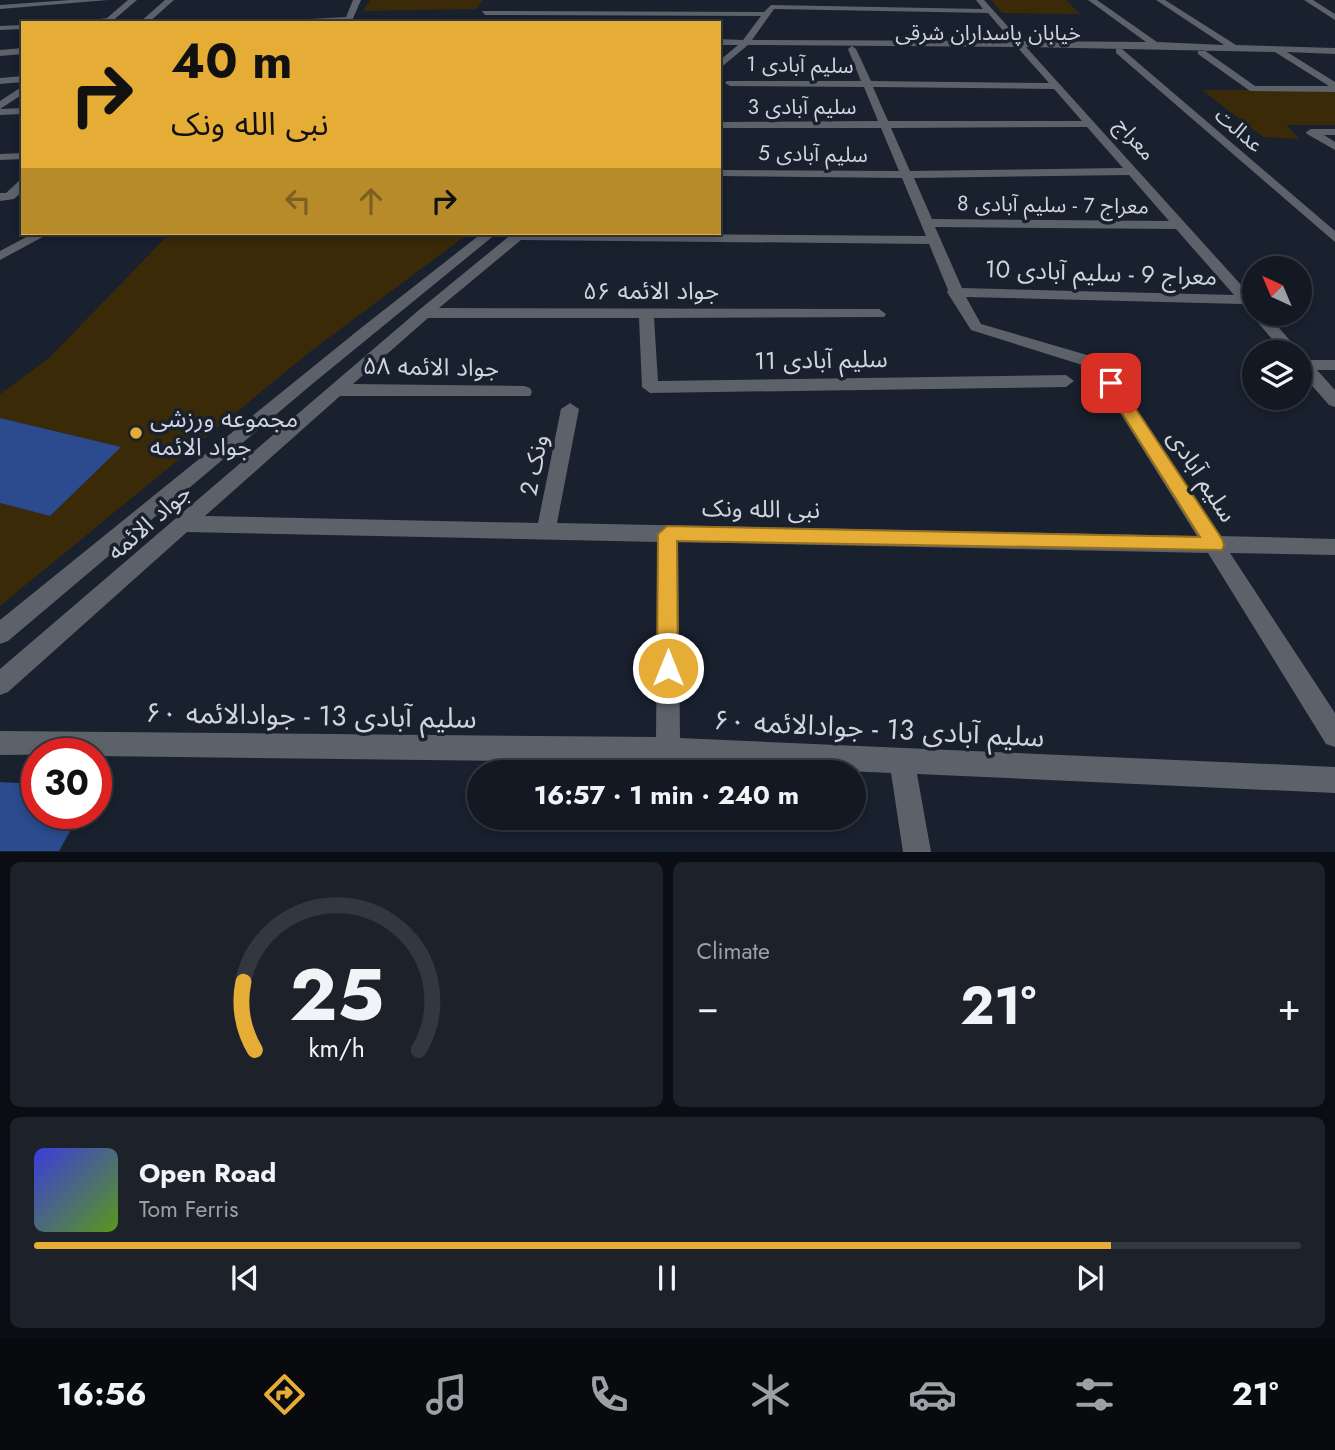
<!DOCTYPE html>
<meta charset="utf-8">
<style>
body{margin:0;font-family:Jost,"Noto Sans Arabic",sans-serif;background:#1c212a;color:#f1f3f6;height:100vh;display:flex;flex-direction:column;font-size:26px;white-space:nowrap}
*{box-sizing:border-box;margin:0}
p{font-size:23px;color:#9da0a5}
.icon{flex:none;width:38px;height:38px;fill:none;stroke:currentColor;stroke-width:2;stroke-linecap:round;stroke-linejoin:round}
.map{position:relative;height:852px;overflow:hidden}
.details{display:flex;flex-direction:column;gap:10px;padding:10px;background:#0a0d13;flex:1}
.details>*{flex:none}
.guide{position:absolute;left:21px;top:21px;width:700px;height:214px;border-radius:0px;box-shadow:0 4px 10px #0003,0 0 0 2px #323740;background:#e5ad35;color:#111;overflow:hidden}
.needle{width:46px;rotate:316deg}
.controls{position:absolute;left:1242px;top:256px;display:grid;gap:14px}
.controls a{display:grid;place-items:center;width:70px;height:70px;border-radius:50%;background:#131822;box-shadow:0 4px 10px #0003,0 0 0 2px #323740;font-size:35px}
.speed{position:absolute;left:21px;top:738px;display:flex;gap:14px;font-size:35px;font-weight:700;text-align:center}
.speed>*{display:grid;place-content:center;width:91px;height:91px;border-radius:50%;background:#131822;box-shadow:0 4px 10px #0003,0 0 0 2px #323740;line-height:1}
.speed .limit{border:10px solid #d22;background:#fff;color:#111}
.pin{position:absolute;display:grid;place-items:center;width:60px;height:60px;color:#fff;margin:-30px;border-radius:14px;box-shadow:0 4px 10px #0006}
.me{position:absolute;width:77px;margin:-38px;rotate:0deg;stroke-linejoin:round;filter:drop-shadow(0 0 5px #0008)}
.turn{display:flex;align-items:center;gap:24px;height:147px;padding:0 35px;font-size:32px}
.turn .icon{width:91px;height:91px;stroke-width:2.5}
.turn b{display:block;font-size:49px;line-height:60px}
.lanes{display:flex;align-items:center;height:66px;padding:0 35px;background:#0003;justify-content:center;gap:35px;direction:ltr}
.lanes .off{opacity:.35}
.big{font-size:52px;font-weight:700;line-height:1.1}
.details .card{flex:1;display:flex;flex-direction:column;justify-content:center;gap:10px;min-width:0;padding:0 24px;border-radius:10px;background:#1c212a}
.details .dial{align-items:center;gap:0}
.dial svg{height:182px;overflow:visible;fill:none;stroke:#323740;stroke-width:7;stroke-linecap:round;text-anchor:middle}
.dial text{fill:#f1f3f6;stroke:none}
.song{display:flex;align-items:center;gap:21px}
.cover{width:84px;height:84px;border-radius:10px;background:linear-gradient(135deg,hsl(240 70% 55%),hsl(90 70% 35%))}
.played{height:7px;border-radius:4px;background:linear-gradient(90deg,#e5ad35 85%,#323740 85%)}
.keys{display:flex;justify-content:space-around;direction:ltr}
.heat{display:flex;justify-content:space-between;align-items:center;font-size:38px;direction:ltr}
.details .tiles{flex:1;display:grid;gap:10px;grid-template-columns:1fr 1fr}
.card:last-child{grid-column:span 2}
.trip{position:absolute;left:467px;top:760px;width:399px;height:70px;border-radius:35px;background:#131822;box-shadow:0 4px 10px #0003,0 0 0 2px #323740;font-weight:700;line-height:70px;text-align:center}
.tab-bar{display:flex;height:112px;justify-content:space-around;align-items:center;background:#080a0e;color:#9da0a5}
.tab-bar .icon{width:49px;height:49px}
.tab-bar .active{color:#e5ad35}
.tab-bar b{font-size:32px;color:#f1f3f6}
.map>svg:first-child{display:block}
.green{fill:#3a2a07}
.building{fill:#2b4b8e}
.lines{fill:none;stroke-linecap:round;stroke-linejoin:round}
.minor{fill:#5d6169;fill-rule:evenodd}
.route{fill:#e5ad35;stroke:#957022;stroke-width:2}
.poi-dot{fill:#e5ad35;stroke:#19202e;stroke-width:2.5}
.labels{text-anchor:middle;stroke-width:7;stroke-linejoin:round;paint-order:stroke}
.far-street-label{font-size:21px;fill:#cfd4de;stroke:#19202e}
.street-label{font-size:24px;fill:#cfd4de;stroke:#19202e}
.poi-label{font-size:24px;fill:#cfd4de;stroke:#19202e;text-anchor:start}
.near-street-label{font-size:28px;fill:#cfd4de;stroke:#19202e}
</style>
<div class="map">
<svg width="1335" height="852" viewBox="0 0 1335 852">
<rect width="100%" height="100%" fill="#19202e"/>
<g class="green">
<polygon points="370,0 483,0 476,9 363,11"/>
<polygon points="991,0 1066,0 1080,14 1002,13"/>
<polygon points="1202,90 1335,90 1335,125 1286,125 1300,139 1263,137"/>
<polygon points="170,233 469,233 311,351 0,606 0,503 50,516 120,447 0,418 0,394 49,358"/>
</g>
<g class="building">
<polygon points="0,418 121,447 50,516 0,503"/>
<polygon points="0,782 37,784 37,814 80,814 59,851 0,851"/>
</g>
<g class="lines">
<g class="minor">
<polygon points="70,0 108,0 0,9 0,5"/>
<polygon points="128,0 137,0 110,23 72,23 107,18"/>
<polygon points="165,0 174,0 148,23 139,23"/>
<polygon points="353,0 361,0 351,23 233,23 346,17"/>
<path d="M 976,0 L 984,0 L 1021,41 L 1146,42 L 1088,0 L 1097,0 L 1157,42 L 1224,45 L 1156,0 L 1165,0 L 1236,45 L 1335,48 L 1335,54 L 1287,52 L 1335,82 L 1335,92 L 1250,91 L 1198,54 L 1198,50 L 1204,50 L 1255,86 L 1329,86 L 1275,52 L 1026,47 L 1252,297 L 1255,313 L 1266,313 L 1300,352 L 1283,352 L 1242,304 L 966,297 L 981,324 L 1104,360 L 1219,536 L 1335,539 L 1335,555 L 1230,553 L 1335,713 L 1335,747 L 1326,744 L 1208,553 L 678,542 L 680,738 L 1335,767 L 1335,793 L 917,774 L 931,852 L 903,852 L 891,773 L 668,763 L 96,756 L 96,754 L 0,755 L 0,731 L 656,737 L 658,542 L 187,532 L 8,692 L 0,695 L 0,669 L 419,310 L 513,233 L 926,236 L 902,178 L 719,176 L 719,170 L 899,171 L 881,128 L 719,128 L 719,122 L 878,121 L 864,87 L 730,86 L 725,83 L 727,81 L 861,81 L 848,49 L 852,46 L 856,49 L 871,81 L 1049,83 L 1017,47 L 748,45 L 719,69 L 719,61 L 738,45 L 719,45 L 719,39 L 743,40 L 761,16 L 485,15 L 482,11 L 764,12 L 771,5 L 983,9 ZM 774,9 L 988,13 L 1012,41 L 752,40 ZM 873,87 L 1054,89 L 1082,121 L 888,121 ZM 1087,127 L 1123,168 L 910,171 L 891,128 ZM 1129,175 L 1169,221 L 932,219 L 914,178 ZM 935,227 L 1176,229 L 1234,295 L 962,288 ZM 521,240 L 929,244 L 948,290 L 947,292 L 971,330 L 1092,368 L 1197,536 L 557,523 L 579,409 L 570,403 L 561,409 L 538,523 L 205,516 L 340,396 L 530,396 L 532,392 L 530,388 L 524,386 L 353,384 L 428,318 L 639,318 L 642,387 L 650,393 L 1066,387 L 1074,381 L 1066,375 L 658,381 L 654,318 L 884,317 L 886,314 L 879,309 L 439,308 Z"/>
<polygon points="1304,0 1313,0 1335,14 1335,20"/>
<polygon points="23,25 23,29 0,30 0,26"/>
<polygon points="23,48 23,54 0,56 0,50"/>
<polygon points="1116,49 1122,49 1335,231 1335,242 1116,53"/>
<polygon points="23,76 23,82 0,84 0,78"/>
<polygon points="23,86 23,94 0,109 23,108 23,114 0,115 0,101"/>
<polygon points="1311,129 1335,129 1335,135 1324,135 1335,142 1335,150 1307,134 1306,132"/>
<polygon points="23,153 23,159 0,160 0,154"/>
<polygon points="19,181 23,181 23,191 14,199 0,201 0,193 6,193"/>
<polygon points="34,233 50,233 0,260 0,251"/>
<polygon points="482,233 497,233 311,385 8,641 0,644 0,620 361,328"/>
<polygon points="1300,356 1308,360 1335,360 1335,370 1317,370 1335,390 1335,407 1329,405 1300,372"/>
</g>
</g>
<polygon class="route" points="1111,377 1116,379 1222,539 1224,545 1222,550 677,541 678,668 675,676 668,679 660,676 657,668 658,534 667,526 1200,537 1103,383"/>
<circle class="poi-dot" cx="136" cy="433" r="7"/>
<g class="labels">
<g class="far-street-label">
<text x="988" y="40">خیابان پاسداران شرقی</text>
<text transform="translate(800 65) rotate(1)" y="7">سلیم آبادی 1</text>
<text x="802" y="114">سلیم آبادی 3</text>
<text transform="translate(1239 130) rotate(41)" y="7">عدالت</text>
<text transform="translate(1135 139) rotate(49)" y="7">معراج</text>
<text transform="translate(813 154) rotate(1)" y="7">سلیم آبادی 5</text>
<text transform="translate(1053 205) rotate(1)" y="7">معراج 7 - سلیم آبادی 8</text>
</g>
<g class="street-label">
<text transform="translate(1101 273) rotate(2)" y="8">معراج 9 - سلیم آبادی 10</text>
<text x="651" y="299">جواد الائمه ۵۶</text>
<text transform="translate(821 360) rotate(-1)" y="8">سلیم آبادی 11</text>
<text transform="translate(431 367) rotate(1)" y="8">جواد الائمه ۵۸</text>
<text transform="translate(534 465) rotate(-79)" y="8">ونک 2</text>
<text transform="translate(1202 476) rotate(57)" y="8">سلیم آبادی</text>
<text transform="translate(761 509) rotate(1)" y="8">نبی الله ونک</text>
<text transform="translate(149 522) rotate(-41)" y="8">جواد الائمه</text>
</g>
<g class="poi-label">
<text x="150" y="427">مجموعه ورزشی<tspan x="150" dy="28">جواد الائمه</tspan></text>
</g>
<g class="near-street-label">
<text transform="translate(311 715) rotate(1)" y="10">سلیم آبادی 13 - جوادالائمه ۶۰</text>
<text transform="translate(879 728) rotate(3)" y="10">سلیم آبادی 13 - جوادالائمه ۶۰</text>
</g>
</g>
</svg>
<div class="controls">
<a><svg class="needle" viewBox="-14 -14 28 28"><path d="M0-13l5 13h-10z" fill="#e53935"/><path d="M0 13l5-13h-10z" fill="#9da0a5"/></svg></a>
<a><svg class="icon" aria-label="layers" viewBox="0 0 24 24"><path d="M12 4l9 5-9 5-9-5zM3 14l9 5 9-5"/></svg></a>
</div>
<div class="speed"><div class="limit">30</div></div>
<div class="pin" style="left:1111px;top:383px;background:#d93025"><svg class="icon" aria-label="arrive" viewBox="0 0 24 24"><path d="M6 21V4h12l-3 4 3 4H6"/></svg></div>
<svg class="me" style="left:668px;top:668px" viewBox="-20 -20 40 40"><circle r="17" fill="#e5ad35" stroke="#fff" stroke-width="3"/><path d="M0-11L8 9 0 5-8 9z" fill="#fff"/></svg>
<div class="trip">16:57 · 1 min · 240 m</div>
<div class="guide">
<div class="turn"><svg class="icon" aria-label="right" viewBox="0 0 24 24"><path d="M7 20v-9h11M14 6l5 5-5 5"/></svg><div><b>40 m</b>نبی الله ونک</div></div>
<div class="lanes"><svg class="icon off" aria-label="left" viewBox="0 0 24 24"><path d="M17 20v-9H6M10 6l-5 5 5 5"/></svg><svg class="icon off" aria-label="ahead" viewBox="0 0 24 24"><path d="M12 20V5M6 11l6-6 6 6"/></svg><svg class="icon" aria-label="right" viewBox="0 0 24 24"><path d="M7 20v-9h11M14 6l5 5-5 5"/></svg></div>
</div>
</div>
<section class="details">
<div class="tiles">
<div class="card dial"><svg viewBox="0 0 100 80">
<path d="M14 69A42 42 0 1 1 86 69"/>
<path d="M14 69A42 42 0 0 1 9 39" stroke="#e5ad35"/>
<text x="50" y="56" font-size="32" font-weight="700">25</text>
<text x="50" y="72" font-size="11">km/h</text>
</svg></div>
<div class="card"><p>Climate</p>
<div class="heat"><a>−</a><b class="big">21°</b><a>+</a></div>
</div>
<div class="card">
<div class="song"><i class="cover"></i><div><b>Open Road</b><p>Tom Ferris</p></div></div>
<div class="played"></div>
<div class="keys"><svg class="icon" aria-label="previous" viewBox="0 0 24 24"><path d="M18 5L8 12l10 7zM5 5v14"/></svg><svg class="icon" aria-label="pause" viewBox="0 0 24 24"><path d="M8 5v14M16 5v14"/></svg><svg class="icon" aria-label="next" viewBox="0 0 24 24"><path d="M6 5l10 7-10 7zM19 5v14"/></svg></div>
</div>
</div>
</section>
<nav class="tab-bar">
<b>16:56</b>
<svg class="icon active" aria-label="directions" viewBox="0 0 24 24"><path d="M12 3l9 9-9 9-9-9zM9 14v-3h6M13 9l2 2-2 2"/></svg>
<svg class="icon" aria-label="music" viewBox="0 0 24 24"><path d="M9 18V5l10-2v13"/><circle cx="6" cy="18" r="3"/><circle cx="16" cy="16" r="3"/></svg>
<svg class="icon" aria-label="phone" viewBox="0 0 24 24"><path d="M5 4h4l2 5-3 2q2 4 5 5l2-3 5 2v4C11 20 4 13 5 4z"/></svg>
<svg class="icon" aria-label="climate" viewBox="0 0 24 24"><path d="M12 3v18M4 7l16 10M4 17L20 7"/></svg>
<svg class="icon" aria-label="car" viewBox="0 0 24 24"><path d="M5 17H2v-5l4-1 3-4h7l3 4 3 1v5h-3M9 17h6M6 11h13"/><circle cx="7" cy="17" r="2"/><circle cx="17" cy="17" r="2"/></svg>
<svg class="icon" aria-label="filters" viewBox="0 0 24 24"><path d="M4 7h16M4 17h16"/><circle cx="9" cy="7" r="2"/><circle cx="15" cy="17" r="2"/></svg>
<b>21°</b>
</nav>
